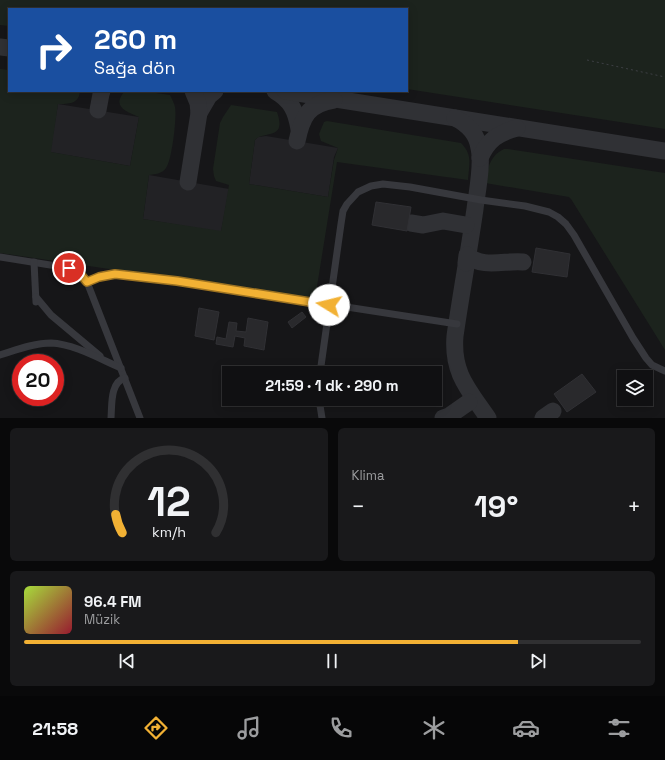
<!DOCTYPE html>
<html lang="tr">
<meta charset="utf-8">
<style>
body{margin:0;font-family:"Space Grotesk",sans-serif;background:#19191b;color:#f1f3f6;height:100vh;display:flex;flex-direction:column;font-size:15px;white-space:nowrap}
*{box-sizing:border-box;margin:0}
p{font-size:13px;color:#9c9d9f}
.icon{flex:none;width:22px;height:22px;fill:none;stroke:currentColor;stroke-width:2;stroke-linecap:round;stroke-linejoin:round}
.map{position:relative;height:418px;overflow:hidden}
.sheet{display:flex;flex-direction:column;gap:10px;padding:10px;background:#09090a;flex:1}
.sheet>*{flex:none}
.guide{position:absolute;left:8px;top:8px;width:400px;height:84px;border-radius:0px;box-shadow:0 2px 10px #0003,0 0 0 1px #303032;background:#1a4fa0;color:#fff;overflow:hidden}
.controls{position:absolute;left:617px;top:370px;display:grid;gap:8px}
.controls a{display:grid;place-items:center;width:36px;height:36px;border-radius:0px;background:#101012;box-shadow:0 2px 10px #0003,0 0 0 1px #303032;font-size:20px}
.speed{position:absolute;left:12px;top:354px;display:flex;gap:8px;font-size:20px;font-weight:700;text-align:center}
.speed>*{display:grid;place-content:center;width:52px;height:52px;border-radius:50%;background:#101012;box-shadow:0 2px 10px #0003,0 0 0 1px #303032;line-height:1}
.speed .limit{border:6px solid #d22;background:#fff;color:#111}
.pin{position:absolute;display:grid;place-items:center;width:34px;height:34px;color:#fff;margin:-17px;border:2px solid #fff;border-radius:50%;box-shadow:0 1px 4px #0007}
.me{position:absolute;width:44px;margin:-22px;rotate:279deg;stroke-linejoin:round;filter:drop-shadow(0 0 3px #0008)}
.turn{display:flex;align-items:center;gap:14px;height:84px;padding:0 20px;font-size:18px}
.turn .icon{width:52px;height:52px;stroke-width:2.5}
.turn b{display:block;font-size:28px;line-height:34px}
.big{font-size:30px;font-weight:600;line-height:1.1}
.sheet .tile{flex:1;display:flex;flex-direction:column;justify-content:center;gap:6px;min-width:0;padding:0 14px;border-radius:6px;background:#19191b}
.sheet .dial{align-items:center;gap:0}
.dial svg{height:104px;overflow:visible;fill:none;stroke:#303032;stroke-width:7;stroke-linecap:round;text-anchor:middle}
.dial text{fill:#f1f3f6;stroke:none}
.song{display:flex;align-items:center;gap:12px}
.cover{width:48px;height:48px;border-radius:6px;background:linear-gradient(135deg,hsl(80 70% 55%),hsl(350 70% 35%))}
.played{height:4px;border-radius:2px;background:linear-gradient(90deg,#f2b134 80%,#303032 80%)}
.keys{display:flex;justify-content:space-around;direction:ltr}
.heat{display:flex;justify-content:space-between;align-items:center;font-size:22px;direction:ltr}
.sheet .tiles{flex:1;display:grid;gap:10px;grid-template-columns:1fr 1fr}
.tile:last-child{grid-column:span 2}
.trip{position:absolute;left:222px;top:366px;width:220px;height:40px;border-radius:0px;background:#101012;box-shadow:0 2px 10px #0003,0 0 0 1px #303032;font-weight:600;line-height:40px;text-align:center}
.dock{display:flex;height:64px;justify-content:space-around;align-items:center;background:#060607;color:#9c9d9f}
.dock .icon{width:28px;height:28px}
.dock .selected{color:#f2b134}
.dock b{font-size:18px;color:#f1f3f6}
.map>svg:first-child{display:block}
.built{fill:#222225}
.green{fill:#1c231d}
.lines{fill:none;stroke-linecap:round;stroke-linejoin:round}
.taxiway{stroke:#303135;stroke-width:17}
.building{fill:#29292c;stroke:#303034}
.path{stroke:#3d3f44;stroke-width:1;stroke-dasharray:2 3;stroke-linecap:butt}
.minor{stroke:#37383d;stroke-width:7}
.route-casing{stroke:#9d7322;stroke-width:10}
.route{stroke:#f2b134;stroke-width:7}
</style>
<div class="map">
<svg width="665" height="418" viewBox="0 0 665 418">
<rect width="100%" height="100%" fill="#161618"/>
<g class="built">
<polygon points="58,104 139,117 130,166 50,152"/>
<polygon points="266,136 338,148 334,157 328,197 249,184 255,140 258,137"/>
<polygon points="149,175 229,189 221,232 143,219"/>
</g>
<g class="green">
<polygon points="0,0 665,0 665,129 407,89 407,9 9,9 9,26 0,25"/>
<path d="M 0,69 L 9,70 L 9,91 L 80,91 C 79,104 69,104 58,104 L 51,152 L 130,166 L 139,117 C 126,112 111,106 125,91 L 141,91 L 170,95 C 172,99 174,103 175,107 C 177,117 172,160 166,168 C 162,174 155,174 149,175 L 143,219 L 221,231 L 229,185 L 216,181 L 214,176 L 213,169 L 220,123 L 223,117 L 231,105 L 277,112 C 287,141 264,130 255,140 L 249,184 L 328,197 L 334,160 L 338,148 L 321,141 L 319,134 L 324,122 L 327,121 L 461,143 C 473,155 469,164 468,180 L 337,162 L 315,299 L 0,253 Z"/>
<path d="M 504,149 L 508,149 L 665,173 L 665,350 L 571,199 L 569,197 L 485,183 C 488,169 489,156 504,149 Z"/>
</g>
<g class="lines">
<g class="taxiway">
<polyline points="0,47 9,48"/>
<path d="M 275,91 C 291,100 296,111 299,129"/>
<polyline points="285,91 665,151"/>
<polyline points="98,110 101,94 102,91"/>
<polyline points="199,113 209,96 215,91"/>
<path d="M 455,118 C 467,124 477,134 479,148 C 483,164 477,192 475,209 C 469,251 461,294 455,336 C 452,373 468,389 488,418"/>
<path d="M 297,141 C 302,117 308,104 334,100"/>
<path d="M 480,158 C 488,140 498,133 517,128"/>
<polyline points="188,182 199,113 198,103 193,91"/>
<polyline points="411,223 423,225 443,221 466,225"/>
<path d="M 468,262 L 466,263 L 467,255 C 482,269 506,260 523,262"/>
<polyline points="443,418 449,416 469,402"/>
<polyline points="543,418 553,411"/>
</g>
</g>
<g class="building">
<polygon points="376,202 411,207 407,231 372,225"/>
<polygon points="536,248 570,254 567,277 532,272"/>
<polygon points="199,308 219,312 214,340 195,336"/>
<polygon points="302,312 306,317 292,328 288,322"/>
<polygon points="248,318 268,322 264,350 244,346 245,338 235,336 233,347 216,344 217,337 226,339 229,322 237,323 236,331 246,332"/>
<polygon points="582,374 596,392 567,412 554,394"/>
</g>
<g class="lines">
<polyline class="path" points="587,60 665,77"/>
<g class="minor">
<polyline points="0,257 69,268 81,275 87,282 140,418"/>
<polyline points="34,262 36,302"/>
<polyline points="87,282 99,277 115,274 177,281 457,324"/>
<polyline points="36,297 51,315 100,356"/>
<path d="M 0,355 C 16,350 34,343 51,343 C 74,344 100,359 121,368"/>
<polyline points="320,373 341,224 343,211 347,204 358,192 371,186 383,184 410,187 481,200 525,206 549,212 558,217 566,224 574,235 633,338 646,358 652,365 665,371"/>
<polyline points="319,399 322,418"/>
<path d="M 111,418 C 112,405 110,382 125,378"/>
</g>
</g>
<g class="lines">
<g class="route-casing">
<polyline id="route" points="69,268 81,275 87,282 99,277 115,274 177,281 329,305"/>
</g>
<use href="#route" class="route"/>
</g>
</svg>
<div class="controls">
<a><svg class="icon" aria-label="layers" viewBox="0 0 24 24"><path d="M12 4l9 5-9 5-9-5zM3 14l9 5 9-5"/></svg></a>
</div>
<div class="speed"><div class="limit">20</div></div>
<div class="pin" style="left:69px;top:268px;background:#d93025"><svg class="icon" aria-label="arrive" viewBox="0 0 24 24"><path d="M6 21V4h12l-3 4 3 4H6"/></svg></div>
<svg class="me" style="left:329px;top:305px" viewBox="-20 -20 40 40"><circle r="19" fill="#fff"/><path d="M0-13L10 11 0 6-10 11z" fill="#f2b134"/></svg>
<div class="trip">21:59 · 1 dk · 290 m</div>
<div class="guide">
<div class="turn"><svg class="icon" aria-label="right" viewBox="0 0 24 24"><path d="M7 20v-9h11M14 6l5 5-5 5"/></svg><div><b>260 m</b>Sağa dön</div></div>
</div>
</div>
<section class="sheet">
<div class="tiles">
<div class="tile dial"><svg viewBox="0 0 100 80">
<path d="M14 69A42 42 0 1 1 86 69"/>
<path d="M14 69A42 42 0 0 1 9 55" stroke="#f2b134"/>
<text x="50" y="56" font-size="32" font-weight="700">12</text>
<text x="50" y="72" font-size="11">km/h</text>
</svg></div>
<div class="tile"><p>Klima</p>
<div class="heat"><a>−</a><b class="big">19°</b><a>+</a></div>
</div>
<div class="tile">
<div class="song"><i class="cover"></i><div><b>96.4 FM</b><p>Müzik</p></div></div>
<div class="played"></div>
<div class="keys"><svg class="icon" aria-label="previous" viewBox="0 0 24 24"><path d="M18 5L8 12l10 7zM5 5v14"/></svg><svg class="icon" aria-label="pause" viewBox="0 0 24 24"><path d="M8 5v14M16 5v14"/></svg><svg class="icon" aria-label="next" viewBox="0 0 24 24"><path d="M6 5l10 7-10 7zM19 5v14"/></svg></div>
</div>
</div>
</section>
<nav class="dock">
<b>21:58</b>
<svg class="icon selected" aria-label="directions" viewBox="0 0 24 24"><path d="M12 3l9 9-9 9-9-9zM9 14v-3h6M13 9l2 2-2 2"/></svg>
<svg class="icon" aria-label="music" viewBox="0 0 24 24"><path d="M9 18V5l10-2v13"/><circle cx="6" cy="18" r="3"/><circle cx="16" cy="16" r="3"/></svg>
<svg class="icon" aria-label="phone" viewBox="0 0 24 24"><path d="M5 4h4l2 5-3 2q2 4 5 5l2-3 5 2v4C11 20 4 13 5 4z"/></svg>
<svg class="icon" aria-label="climate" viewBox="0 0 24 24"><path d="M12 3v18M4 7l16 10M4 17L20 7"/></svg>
<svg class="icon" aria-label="car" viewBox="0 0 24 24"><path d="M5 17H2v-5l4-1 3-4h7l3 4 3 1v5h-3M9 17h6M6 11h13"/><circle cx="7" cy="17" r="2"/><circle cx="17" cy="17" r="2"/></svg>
<svg class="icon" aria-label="filters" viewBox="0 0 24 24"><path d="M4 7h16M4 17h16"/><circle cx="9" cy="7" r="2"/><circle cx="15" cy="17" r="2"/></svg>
</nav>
